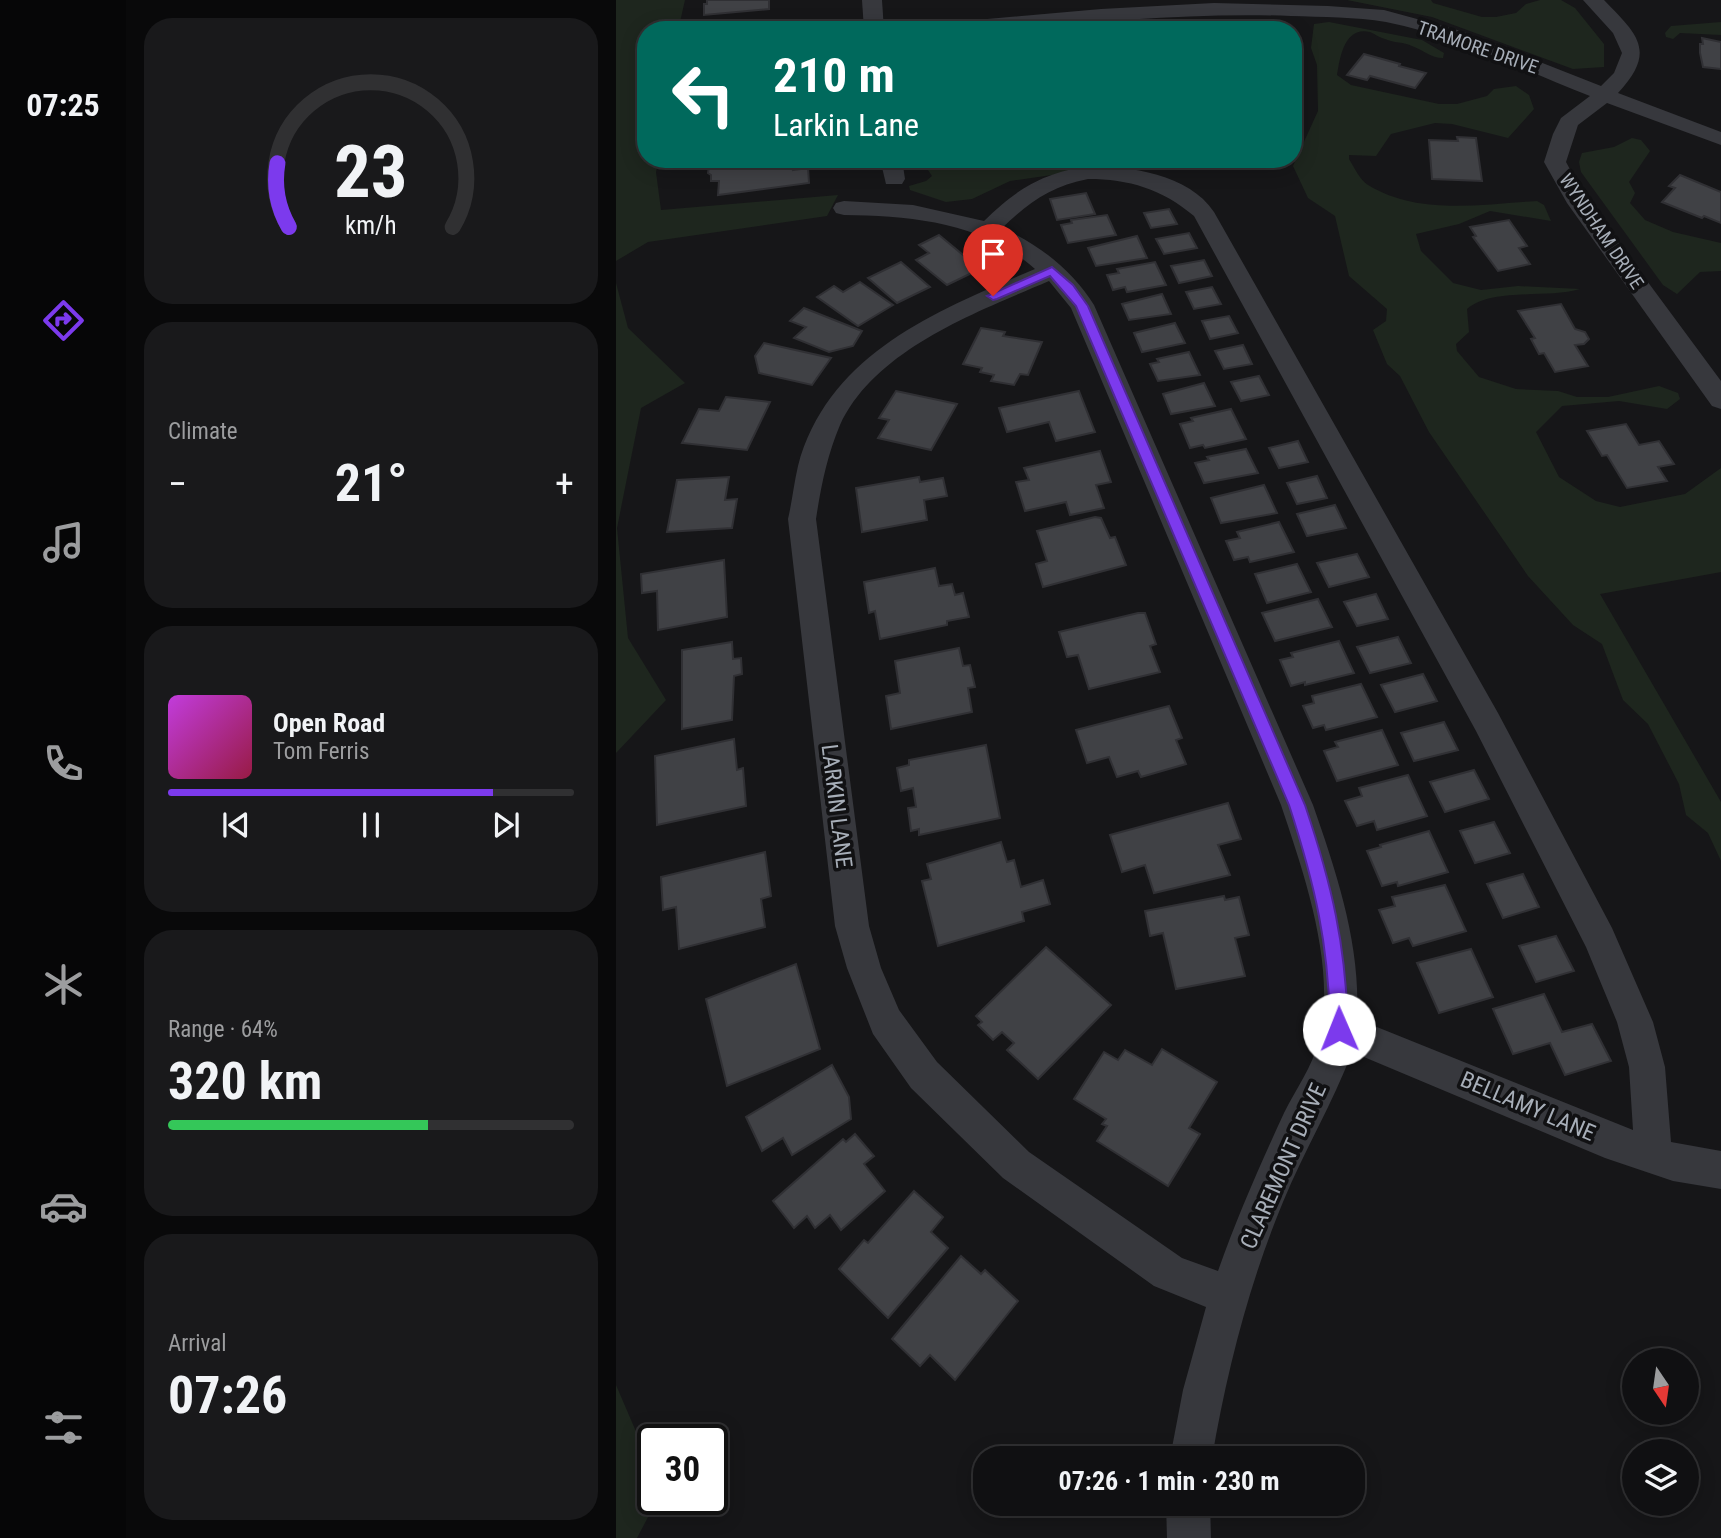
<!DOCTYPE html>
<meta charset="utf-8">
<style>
body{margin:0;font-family:"Roboto Condensed",sans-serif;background:#19191b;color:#f1f3f6;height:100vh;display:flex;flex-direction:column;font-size:26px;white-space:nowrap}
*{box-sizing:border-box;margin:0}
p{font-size:23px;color:#9c9d9f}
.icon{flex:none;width:38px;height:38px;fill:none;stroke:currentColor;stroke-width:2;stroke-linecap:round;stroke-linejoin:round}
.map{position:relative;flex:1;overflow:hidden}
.sheet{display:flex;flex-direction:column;gap:18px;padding:18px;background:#09090a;width:490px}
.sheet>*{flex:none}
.banner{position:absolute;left:21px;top:21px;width:665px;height:147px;border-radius:28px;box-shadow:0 4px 18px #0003,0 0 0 2px #303032;background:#00695c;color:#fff;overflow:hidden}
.needle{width:46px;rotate:167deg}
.controls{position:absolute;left:1006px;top:1348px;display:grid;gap:14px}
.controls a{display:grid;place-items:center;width:77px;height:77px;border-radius:50%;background:#101012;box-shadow:0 4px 18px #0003,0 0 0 2px #303032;font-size:35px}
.speed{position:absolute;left:21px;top:1424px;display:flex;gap:14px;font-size:35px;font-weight:700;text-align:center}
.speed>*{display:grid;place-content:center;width:91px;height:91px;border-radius:50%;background:#101012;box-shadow:0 4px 18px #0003,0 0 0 2px #303032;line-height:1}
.speed .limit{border:4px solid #111;border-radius:10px;background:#fff;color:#111}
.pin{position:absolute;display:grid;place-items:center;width:60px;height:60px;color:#fff;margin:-72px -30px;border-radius:50% 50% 50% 0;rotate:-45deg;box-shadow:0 0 7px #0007}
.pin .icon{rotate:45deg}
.me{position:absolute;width:77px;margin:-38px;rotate:359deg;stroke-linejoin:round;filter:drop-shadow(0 0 5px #0008)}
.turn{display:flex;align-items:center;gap:24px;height:147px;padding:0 21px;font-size:32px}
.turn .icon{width:91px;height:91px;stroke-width:2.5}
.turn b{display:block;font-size:49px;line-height:60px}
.big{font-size:52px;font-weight:700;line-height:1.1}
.sheet .tile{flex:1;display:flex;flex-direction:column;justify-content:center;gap:10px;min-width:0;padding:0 24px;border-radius:28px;background:#19191b}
.sheet .dial{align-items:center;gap:0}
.dial svg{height:182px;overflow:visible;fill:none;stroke:#303032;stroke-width:7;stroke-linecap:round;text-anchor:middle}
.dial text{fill:#f1f3f6;stroke:none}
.song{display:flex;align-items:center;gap:21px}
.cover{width:84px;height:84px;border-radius:10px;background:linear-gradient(135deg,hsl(290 70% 55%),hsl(340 70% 35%))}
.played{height:7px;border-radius:4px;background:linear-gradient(90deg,#7c3aed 80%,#303032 80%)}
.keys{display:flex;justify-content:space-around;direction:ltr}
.heat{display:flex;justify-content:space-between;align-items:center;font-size:38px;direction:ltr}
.charge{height:10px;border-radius:5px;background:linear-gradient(90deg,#34c759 64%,#303032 0)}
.trip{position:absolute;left:357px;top:1446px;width:392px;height:70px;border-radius:28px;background:#101012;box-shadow:0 4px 18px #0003,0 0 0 2px #303032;font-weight:700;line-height:70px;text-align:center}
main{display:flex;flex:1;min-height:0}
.dock{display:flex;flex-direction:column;width:126px;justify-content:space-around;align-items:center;background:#060607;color:#9c9d9f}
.dock .icon{width:49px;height:49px}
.dock .selected{color:#7c3aed}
.dock b{font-size:32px;color:#f1f3f6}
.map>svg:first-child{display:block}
.green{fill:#1e261e}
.building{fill:#404145;stroke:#303034;stroke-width:2}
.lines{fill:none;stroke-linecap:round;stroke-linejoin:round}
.minor{fill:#37383d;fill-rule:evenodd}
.route{fill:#7c3aed;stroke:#51269a;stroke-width:2}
.labels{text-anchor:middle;stroke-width:7;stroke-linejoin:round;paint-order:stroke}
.far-street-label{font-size:19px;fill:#a7aeb8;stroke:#111113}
.street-label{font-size:23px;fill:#a7aeb8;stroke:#111113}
</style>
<main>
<nav class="dock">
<b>07:25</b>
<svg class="icon selected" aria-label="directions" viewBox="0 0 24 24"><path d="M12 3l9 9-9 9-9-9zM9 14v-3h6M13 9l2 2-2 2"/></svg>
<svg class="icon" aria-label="music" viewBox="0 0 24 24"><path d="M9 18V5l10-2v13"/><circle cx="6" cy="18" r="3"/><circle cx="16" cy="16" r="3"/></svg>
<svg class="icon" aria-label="phone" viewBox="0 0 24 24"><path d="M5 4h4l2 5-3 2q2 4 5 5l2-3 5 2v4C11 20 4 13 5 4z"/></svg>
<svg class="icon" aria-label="climate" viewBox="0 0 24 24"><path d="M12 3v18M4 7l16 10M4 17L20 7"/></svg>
<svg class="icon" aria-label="car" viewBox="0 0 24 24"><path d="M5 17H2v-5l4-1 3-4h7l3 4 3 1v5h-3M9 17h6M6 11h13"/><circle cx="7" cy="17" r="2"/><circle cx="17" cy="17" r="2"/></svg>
<svg class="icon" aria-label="filters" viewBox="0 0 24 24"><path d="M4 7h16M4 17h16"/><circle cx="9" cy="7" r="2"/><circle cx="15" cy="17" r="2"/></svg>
</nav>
<section class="sheet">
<div class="tile dial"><svg viewBox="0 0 100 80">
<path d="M14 69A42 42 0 1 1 86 69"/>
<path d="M14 69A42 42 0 0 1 9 41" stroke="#7c3aed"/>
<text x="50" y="56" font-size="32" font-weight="700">23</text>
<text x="50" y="72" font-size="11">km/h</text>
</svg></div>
<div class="tile"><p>Climate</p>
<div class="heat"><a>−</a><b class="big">21°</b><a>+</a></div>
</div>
<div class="tile">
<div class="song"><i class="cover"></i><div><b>Open Road</b><p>Tom Ferris</p></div></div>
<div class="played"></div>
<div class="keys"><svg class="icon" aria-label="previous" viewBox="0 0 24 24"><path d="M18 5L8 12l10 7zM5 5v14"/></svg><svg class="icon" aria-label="pause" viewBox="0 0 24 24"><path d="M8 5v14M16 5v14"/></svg><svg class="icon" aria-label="next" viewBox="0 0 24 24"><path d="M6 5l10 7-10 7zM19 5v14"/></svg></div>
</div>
<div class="tile"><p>Range · 64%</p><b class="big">320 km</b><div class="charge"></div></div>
<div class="tile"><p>Arrival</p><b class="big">07:26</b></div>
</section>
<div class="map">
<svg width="1105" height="1538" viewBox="0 0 1105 1538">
<rect width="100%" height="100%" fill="#161618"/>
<g class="green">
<polygon points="0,0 69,0 64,22 121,28 30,30 30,159 43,159 40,172 45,210 222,195 211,216 32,242 0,261"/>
<polygon points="731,0 815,0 817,3 866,17 880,17 900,13 910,4 924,0 945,0 959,8 988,44 988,67 957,69 816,17"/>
<path d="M 713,22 L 806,40 L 828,53 L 827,58 C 815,58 807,50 796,46 C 788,42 778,43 769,39 C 764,38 759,34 754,32 C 728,26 724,58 721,75 L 735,85 L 823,104 L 841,104 L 871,96 L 878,89 L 900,86 L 913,95 L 918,109 L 892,138 L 836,124 L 819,123 L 775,134 L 760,156 L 733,155 L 733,159 C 738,167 744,180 752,185 C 803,216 865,204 921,201 L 928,205 L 935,221 L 874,211 L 843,224 L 800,234 L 805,251 L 837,283 L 865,290 L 902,286 L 964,289 C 932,299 877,287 851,309 L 853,332 L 840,344 L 841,351 L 863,377 L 900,389 L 942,391 L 961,397 L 992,397 L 1043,386 L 1062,393 L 1064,399 L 1051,409 L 1003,401 L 946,406 L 920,432 L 943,477 L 980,501 L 1004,507 L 1069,494 L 1105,468 L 1105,572 L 984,594 L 1105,802 L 1105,861 L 1092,833 L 1070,815 L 1063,784 L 1032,724 L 1007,700 L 986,644 L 957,625 L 912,576 L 813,432 L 784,376 L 771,364 L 757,330 L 770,321 L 771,309 L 733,276 L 719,216 L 692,198 L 677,166 L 702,111 L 701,65 L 695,48 L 698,24 Z"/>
<polygon points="1105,22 1105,35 1064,33 1057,39 1050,37 1049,33 1055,26"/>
<polygon points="1016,138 1025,140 1034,151 1013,182 1019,193 1014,203 1029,220 1057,232 1105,243 1105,271 1084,272 1061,294 1047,285 965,172 963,162 966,153 998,147"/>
<polygon points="448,159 545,159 394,181 356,199 330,202 294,190 293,186 310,181 316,176 310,167 353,161 381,170"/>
<polygon points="0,283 12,328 69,383 25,408 1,528 12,638 50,700 0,753"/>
<polygon points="0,1385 37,1471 37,1500 41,1500 21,1538 0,1538"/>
</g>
<g class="building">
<polygon points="91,0 153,0 153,9 88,15 88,4 91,4"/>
<polygon points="1086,38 1105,42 1105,69 1087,67 1084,53 1084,44 1087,44"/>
<polygon points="748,54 784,64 783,66 810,73 799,88 754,76 751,80 731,75"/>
<polygon points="841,137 860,138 866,181 816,179 813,140 842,141"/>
<polygon points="94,159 178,159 177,170 192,168 193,183 102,195 103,181 95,181 95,175 92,173"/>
<polygon points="1064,175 1105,192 1105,223 1088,216 1086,218 1046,202 1059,188 1053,186"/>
<polygon points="470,193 479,214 441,220 434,199"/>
<polygon points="553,209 561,224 535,228 528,213"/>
<polygon points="491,215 500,235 452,243 445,225 456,223 455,220"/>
<polygon points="893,220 911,246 903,248 914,264 882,271 857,237 860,236 854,227"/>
<polygon points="573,233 581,248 548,254 540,239"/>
<polygon points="323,235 364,269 331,285 300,260 313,253 303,245"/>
<polygon points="521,236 531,258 480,266 472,248"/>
<polygon points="588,260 596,276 563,283 555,266"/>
<polygon points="285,262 314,287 281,303 252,278"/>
<polygon points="539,262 550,285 511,292 509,287 497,290 491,275 503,273 501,269"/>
<polygon points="244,282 277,305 242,326 201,297 218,286 227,292"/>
<polygon points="596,287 605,304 578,309 570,292"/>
<polygon points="546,294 555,314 513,320 506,304"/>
<polygon points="945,304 959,329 969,332 973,339 968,344 959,345 972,366 939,372 928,353 923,354 915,339 919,338 902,311"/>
<polygon points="188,308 246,331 237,346 213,352 178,338 190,327 174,321"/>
<polygon points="613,316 622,333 594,339 586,321"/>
<polygon points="559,323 569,343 526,352 518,333"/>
<polygon points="365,328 389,332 387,336 426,342 412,375 404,374 398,385 375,381 378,375 364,372 366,368 347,364"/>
<polygon points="148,343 215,358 196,385 143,373 139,356"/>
<polygon points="627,345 636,364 608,369 599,351"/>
<polygon points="573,352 584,375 542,381 534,364 543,362 541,359"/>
<polygon points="643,376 653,395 625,401 615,382"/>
<polygon points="588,383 599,406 555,414 547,394"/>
<polygon points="280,391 341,404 315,450 262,438 273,420 263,418"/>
<polygon points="463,391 479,432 440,441 433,422 391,432 383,408"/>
<polygon points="110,397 154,402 131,450 66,443 83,409 103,411"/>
<polygon points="615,409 630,439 589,448 587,445 574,448 564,424 577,421 575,418"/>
<polygon points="1010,424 1023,445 1043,441 1058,464 1042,467 1051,481 1011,488 991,455 986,456 971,431"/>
<polygon points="682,441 692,462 663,468 653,448"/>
<polygon points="630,449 642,473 588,483 579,463 593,460 591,457"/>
<polygon points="484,451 495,482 480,485 488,508 454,515 450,502 409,511 400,482 413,480 408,468"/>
<polygon points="701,476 711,498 681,504 671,483"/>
<polygon points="113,477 109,500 121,499 116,528 51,532 61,480"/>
<polygon points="303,477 304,482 327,478 331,496 308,500 311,520 246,532 240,488"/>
<polygon points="648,485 661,513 605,523 595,498"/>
<polygon points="719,505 730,528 691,536 681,514"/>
<polygon points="479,517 485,518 494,538 499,537 510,565 427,587 420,564 431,561 421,531"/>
<polygon points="663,522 678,552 634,562 632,557 618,560 610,541 624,538 621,532"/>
<polygon points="741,554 753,577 713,587 701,563"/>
<polygon points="108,560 111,617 42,630 41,591 26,593 25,574"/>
<polygon points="681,564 695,592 651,603 639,574"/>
<polygon points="319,568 323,586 336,584 339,595 347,593 353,617 331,621 331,625 264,639 259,611 253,613 248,582"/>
<polygon points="760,594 772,619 741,626 728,602"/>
<polygon points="702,599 716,627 659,641 646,613"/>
<polygon points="522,613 529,613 540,644 534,646 544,672 473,689 462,655 451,657 443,632"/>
<polygon points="782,637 795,663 754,673 741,647"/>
<polygon points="723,641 738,673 689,685 689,682 675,686 664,660 677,657 675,653"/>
<polygon points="116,642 117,659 125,658 126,674 118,676 116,720 66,729 66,650"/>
<polygon points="343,648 347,666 354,665 359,687 352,688 356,712 275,729 270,696 284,693 279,661"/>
<polygon points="807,674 821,701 779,712 765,685"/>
<polygon points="745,684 761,717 710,730 708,725 697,728 687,706 698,703 696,696"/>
<polygon points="553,706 566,738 560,740 570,764 525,777 522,771 501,777 493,757 471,763 460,730"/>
<polygon points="828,722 842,750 798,761 785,733"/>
<polygon points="766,730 782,765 721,781 708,751 722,747 719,742"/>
<polygon points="118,739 121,770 127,768 130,806 41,825 39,756"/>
<polygon points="370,745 384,818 303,835 303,829 295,831 292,808 300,807 297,788 285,791 281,768 293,765 293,760"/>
<polygon points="858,770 873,799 829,812 814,782"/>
<polygon points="792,775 811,816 761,830 758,821 741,826 729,801 746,796 743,788"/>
<polygon points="612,803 625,839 602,845 614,875 538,893 529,865 506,872 494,835"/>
<polygon points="878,822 894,853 859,863 844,831"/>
<polygon points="813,831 832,872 782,886 781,882 766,886 751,851 765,847 764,845"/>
<polygon points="385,842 391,862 398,860 405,887 427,880 434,904 406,912 408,921 322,946 306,881 315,879 311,864"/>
<polygon points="149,852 155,896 145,899 149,927 63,949 60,907 47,910 45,877"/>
<polygon points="907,874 923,907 887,918 871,884"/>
<polygon points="829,885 850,931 797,946 793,938 777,943 763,910 779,906 776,897"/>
<polygon points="608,896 609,900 623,897 633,935 619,938 629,976 560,989 547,933 534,936 529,911"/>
<polygon points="940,936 958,971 920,982 903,946"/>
<polygon points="430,947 495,1005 422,1079 391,1050 398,1043 386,1032 377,1040 362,1025 366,1022 360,1016"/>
<polygon points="855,949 877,997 823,1013 801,963"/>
<polygon points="180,964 204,1049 111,1086 90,999"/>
<polygon points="928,994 946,1032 976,1024 995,1061 949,1075 934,1043 897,1054 877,1009"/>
<polygon points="546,1049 601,1082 573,1128 584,1134 552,1186 481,1141 491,1126 486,1124 490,1119 458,1099 488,1052 502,1060 509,1050 536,1065"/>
<polygon points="216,1065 233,1097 235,1119 176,1155 167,1138 146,1151 130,1117"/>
<polygon points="239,1134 258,1156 248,1164 269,1191 225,1230 214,1215 199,1228 191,1216 178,1228 157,1201 227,1139 230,1142"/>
<polygon points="298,1191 327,1217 315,1232 332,1248 272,1318 223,1269 248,1240 252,1243"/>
<polygon points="345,1256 365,1274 369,1270 402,1301 339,1380 314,1355 304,1366 276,1339"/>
</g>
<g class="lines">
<g class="minor">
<polygon points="246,0 266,0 268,30 248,30"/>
<path d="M 967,0 L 988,0 C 1022,35 1041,51 1002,93 L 1105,132 L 1105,145 L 991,103 L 962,125 L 950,162 L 969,197 L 1105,381 L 1105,409 L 1096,406 L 951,203 L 928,162 L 937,134 L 945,118 L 974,96 C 907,70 841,36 770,22 C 740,17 706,17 675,16 C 551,11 429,30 305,30 L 315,24 L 485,9 L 598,3 L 712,6 L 768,10 L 845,31 L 985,86 L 998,73 L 1006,53 L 997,33 Z"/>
<polygon points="264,159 286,159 289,179 286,184 270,184"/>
<path d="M 472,166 C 513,166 573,174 598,212 L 882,713 L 996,928 L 1037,1022 L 1049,1067 L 1055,1142 L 1105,1151 L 1105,1189 L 1057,1181 L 989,1158 L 736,1052 C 717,1103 688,1151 667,1202 C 633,1284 611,1370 596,1458 L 554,1458 L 567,1390 L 590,1307 L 538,1286 L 387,1178 L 295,1088 L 257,1034 L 231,968 L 219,926 L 172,519 C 176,502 178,483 182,466 C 212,353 322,310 419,269 C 366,222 296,216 228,215 L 220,213 L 217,208 L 220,203 L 228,201 L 297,205 L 368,221 C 402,188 425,174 472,166 ZM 472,179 C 513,179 546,189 578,216 L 860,731 L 970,947 L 1001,1022 L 1013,1067 L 1017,1130 L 741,1019 C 745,945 721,874 697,805 L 478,305 C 457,271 423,244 386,228 C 412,203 435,186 472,179 ZM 433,281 L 455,308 L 665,805 C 688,874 721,967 703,1041 C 696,1067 680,1089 668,1113 C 644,1165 621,1217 602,1271 L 566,1258 L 413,1152 L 321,1062 L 283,1010 L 265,968 L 253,926 L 200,519 C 205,486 211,456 224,425 C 259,349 361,312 433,281 Z"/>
<polygon points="550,1503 594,1503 595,1538 551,1538"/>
</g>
</g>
<path class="route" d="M 436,267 L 457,285 L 472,306 L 689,805 C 716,885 730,945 732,1029 L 729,1035 L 723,1038 L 716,1035 L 714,1029 C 713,945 699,885 673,805 L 460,306 L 434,276 L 381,299 L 377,300 L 371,296 Z"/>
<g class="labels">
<g class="far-street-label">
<text transform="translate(862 47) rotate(19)" y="7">TRAMORE DRIVE</text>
<text transform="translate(986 231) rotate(56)" y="7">WYNDHAM DRIVE</text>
</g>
<g class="street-label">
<text transform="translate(221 806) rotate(83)" y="8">LARKIN LANE</text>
<text transform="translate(912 1106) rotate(23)" y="8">BELLAMY LANE</text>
<text transform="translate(667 1166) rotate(-66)" y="8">CLAREMONT DRIVE</text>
</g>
</g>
</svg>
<div class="controls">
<a><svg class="needle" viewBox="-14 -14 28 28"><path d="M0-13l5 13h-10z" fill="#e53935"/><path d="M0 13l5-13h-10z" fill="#9c9d9f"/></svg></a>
<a><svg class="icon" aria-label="layers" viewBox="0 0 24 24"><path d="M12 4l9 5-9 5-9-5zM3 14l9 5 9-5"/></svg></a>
</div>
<div class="speed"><div class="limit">30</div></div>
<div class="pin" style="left:377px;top:296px;background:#d93025"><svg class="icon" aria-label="arrive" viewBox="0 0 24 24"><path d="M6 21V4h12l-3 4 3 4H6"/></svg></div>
<svg class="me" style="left:723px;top:1029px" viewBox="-20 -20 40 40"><circle r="19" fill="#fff"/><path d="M0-13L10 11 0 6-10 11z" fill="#7c3aed"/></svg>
<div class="trip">07:26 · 1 min · 230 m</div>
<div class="banner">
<div class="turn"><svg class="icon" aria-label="left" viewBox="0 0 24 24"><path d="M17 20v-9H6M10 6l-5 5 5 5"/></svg><div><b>210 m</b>Larkin Lane</div></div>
</div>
</div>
</main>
